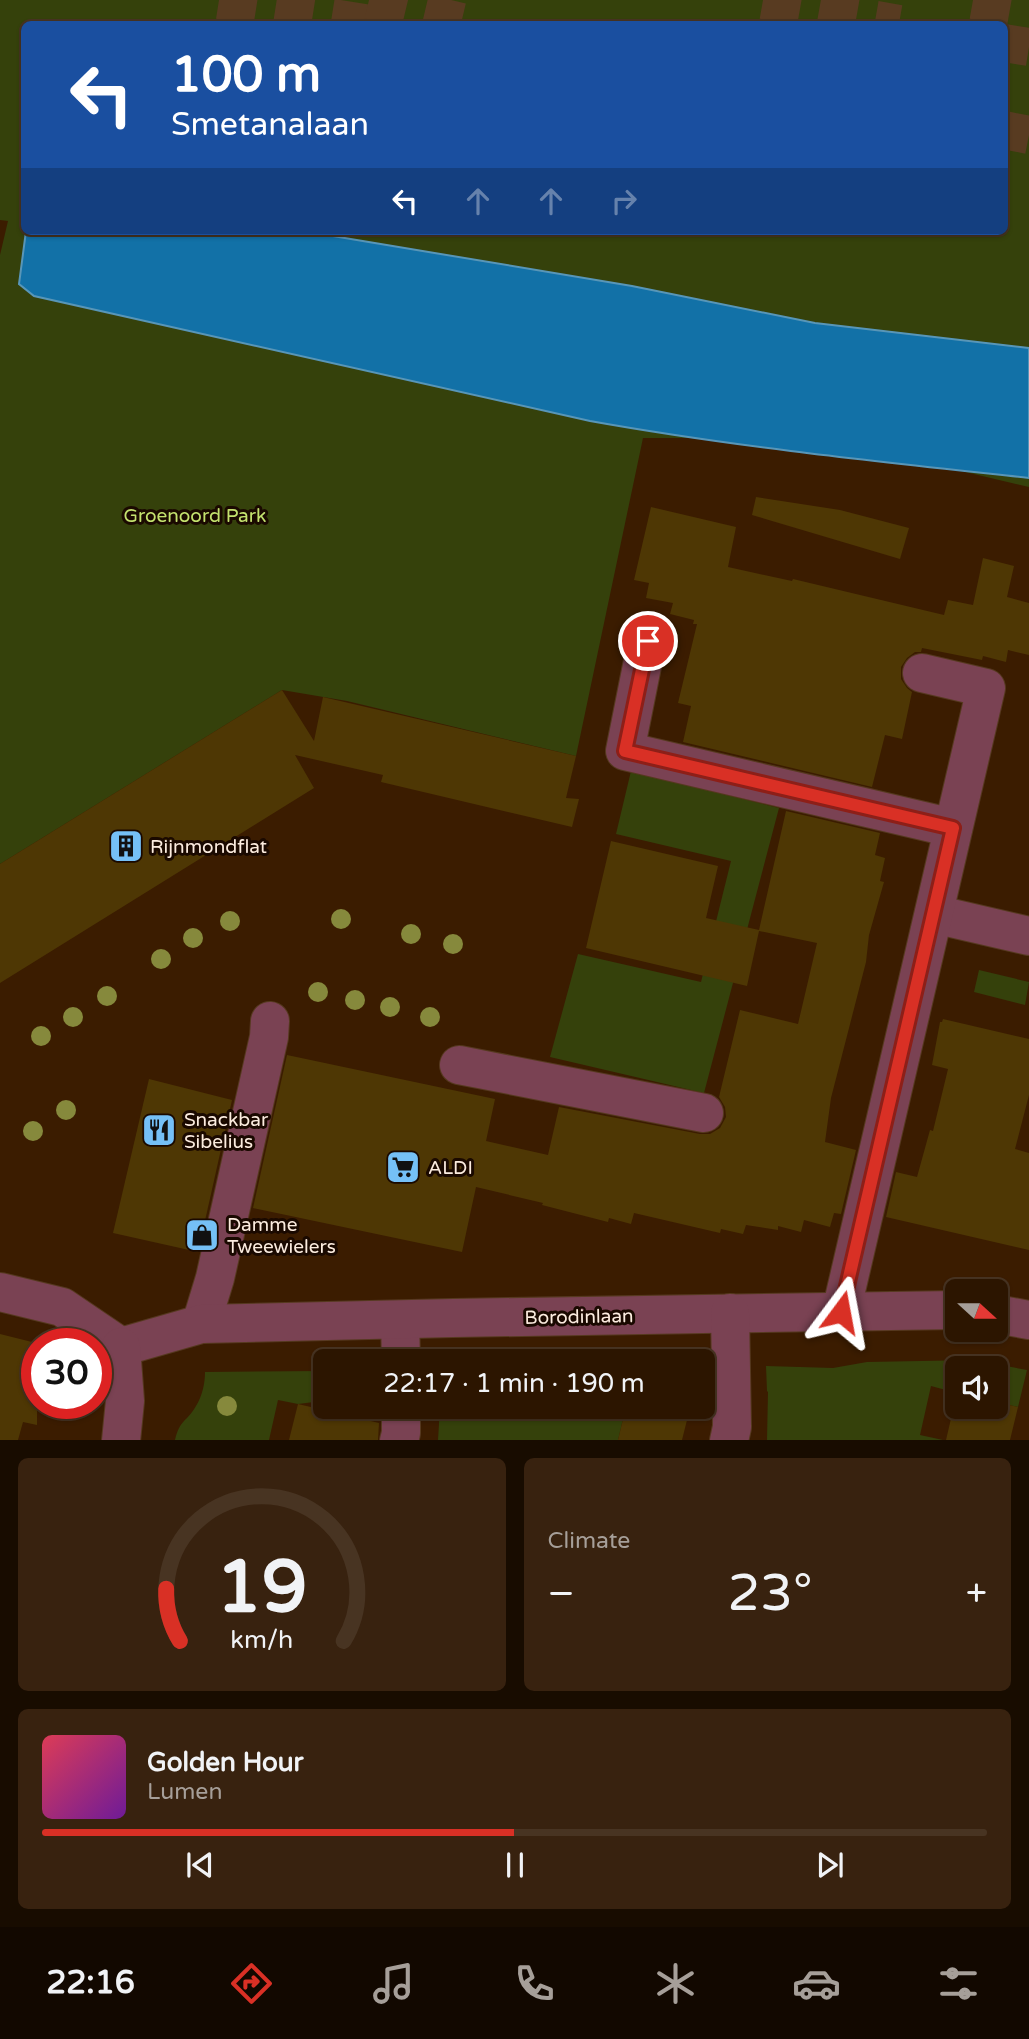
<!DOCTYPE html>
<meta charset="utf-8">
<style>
body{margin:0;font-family:"Varela Round",sans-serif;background:#38220f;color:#f1f3f6;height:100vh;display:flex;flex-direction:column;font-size:26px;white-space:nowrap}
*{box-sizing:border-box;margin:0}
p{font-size:23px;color:#a69f99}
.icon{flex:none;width:38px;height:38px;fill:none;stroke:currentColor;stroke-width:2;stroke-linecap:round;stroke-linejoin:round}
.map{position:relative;height:1440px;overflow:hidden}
.side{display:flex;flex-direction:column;gap:18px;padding:18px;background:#180c00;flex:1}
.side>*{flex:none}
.hud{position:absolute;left:21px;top:21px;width:987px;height:214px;border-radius:10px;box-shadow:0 2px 5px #0004,0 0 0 2px #483422;background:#1a4fa0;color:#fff;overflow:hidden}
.needle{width:46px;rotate:111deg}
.fabs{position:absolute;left:945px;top:1279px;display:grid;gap:14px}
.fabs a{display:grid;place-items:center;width:63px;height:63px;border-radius:10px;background:#2c1500;box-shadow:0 2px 5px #0004,0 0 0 2px #483422;font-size:35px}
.speed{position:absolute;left:21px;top:1328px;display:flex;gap:14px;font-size:35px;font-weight:700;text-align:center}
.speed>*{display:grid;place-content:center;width:91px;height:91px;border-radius:50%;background:#2c1500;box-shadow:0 2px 5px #0004,0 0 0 2px #483422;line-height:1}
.speed .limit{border:10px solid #d22;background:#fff;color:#111}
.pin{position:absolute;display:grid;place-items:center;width:60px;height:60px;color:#fff;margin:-30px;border:4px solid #fff;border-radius:50%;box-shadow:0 2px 7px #0007}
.me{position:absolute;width:77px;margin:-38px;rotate:13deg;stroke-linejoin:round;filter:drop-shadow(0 0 5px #0008)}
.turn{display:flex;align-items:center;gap:24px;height:147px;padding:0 35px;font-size:32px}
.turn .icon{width:91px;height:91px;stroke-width:2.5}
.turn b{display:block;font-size:49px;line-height:60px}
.lanes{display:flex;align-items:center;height:66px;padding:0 35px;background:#0003;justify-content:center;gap:35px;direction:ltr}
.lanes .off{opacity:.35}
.big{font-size:52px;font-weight:600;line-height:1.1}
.side .card{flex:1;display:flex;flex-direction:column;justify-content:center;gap:10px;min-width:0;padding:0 24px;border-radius:10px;background:#38220f}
.side .dial{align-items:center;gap:0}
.dial svg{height:182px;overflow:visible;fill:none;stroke:#483422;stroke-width:7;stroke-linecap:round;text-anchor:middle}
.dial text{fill:#f1f3f6;stroke:none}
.song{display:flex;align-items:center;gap:21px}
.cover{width:84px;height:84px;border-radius:10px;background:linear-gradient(135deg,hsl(350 70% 55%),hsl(280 70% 35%))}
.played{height:7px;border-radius:4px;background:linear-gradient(90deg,#d93025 50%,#483422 50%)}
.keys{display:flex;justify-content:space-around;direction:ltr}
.heat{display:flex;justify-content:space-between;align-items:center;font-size:38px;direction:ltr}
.side .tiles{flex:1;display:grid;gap:18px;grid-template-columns:1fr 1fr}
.card:last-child{grid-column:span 2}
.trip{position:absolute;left:313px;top:1349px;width:402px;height:70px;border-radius:10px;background:#2c1500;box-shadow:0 2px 5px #0004,0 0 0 2px #483422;font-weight:600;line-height:70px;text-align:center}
.menu{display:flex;height:112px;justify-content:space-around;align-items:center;background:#120800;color:#a69f99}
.menu .icon{width:49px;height:49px}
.menu .selected{color:#d93025}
.menu b{font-size:32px;color:#f1f3f6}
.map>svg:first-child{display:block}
.green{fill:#35410b}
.water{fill:#1271a7;stroke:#5896b8;stroke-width:2}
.building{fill:#4e3704}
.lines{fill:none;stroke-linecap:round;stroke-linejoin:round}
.highway-tunnel{stroke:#583b21;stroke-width:38;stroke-dasharray:38 19;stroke-linecap:butt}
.minor-casing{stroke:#56391f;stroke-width:40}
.minor{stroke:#7a4253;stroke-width:38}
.tree{fill:#86893c}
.route-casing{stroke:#8d1f18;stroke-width:18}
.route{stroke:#d93025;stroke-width:12}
.labels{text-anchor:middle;stroke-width:6;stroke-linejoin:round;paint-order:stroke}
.park-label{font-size:19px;fill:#c4e26e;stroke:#1a0900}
.poi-label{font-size:19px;fill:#fcecdf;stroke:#1a0900;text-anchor:start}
.street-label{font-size:19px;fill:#fcecdf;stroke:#1a0900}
</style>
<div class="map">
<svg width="1029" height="1441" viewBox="0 0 1029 1441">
<rect width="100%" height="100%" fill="#3b1c00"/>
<g class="green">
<polygon points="0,0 1029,0 1029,348 815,323 303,231 1004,231 1004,24 24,24 24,231 26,231 20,283 645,431 694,438 643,438 576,756 347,701 282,690 0,864 0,255 8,221 0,220"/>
<polygon points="957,470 1029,478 1029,487"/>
<polygon points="631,771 779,808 704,1093 550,1057 578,954 701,982 731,861 616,834"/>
<polygon points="979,970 1029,982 1025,1005 974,992"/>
<polygon points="975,1360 1027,1370 1018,1407 996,1402 996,1368 957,1368 957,1393 931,1386 920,1435 943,1440 767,1440 768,1392 767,1391 766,1366 833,1368 867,1362"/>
<path d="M 325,1371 L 325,1405 L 314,1402 L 298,1404 L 278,1400 L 269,1440 L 175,1440 C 180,1419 186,1423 196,1406 C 202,1396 205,1384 205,1372 Z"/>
<polygon points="440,1407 626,1407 618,1440 438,1440"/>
</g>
<path class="water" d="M 26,231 L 303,231 L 632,286 L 815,323 L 1029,348 L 1029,478 C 882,462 735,447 590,421 L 34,296 L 19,284 Z"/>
<g class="building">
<polygon points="756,497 840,510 909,528 900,559 752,515"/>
<polygon points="651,507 736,527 728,567 792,581 793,579 944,615 948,600 973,605 983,558 1014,566 1007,597 1029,603 1029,655 1008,650 1006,662 983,656 982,660 922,648 921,652 915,652 907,658 901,667 901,679 907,688 912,692 902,739 885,735 872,787 683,742 691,706 678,703 697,624 693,624 694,620 670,614 673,603 646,598 649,583 634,580"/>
<polygon points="282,690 314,741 323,697 576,756 566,798 579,799 572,827 381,782 383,775 295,755 314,788 0,983 0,864"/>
<polygon points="786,811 880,833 875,855 885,858 880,881 884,882 869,935 866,962 831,1098 825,1142 856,1150 841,1214 834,1213 830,1227 804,1220 801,1232 778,1226 778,1230 746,1225 743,1234 721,1229 720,1233 634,1213 631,1224 609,1218 608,1222 542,1205 543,1203 476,1187 462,1252 253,1208 287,1055 495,1099 486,1141 548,1155 559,1107 700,1134 710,1134 720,1128 726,1117 725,1107 719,1097 740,1010 798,1024 817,943 759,931 747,986 586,948 611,841 718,866 706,918 759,930"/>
<polygon points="943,1019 1029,1039 1029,1095 1015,1149 1029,1153 1029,1250 886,1217 896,1172 917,1177 930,1130 933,1131 948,1069 932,1065 940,1022 942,1022"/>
<polygon points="149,1079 232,1100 198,1252 113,1233"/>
<polygon points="0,1334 40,1344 37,1344 37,1356 30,1383 37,1385 37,1425 23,1422 18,1440 0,1440"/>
<polygon points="957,1393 957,1407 996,1407 996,1402 1018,1407 1010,1440 946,1440"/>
<polygon points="298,1404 379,1423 378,1440 289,1440"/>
<polygon points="626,1407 665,1407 689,1412 682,1440 618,1440"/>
</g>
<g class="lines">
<g class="highway-tunnel">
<polyline points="219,0 371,24"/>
<polyline points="369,0 470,24"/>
<polyline points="763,0 899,24"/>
<polyline points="973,0 1029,10"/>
<polyline points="1004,43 1029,47"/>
<polyline points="1004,130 1029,135"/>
</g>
<g class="minor-casing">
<g id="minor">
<polyline points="647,641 625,751 953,828"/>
<polyline points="934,914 1029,936"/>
<polyline points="459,1065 704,1113"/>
<polyline points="0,1292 62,1307 121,1347"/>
<polyline points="841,1312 986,688 922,673"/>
<polyline points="996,1314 1029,1320"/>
<polyline points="400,1320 401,1362"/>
<polyline points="201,1324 215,1278 269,1037 270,1021"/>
<polyline points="121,1347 201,1324 453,1318 957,1310"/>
<polyline points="121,1347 125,1401 121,1441"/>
<polyline points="399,1441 401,1433 401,1407"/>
<polyline points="729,1441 732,1427 730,1313"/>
</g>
</g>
<use href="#minor" class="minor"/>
</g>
<g class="tree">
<circle cx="341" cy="919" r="10"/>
<circle cx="230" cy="921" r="10"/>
<circle cx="411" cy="934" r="10"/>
<circle cx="193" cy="938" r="10"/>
<circle cx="453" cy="944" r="10"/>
<circle cx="161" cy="959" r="10"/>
<circle cx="318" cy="992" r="10"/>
<circle cx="107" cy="996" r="10"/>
<circle cx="355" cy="1000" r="10"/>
<circle cx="390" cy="1007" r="10"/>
<circle cx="73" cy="1017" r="10"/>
<circle cx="430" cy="1017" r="10"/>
<circle cx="41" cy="1036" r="10"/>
<circle cx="66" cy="1110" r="10"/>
<circle cx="33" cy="1131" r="10"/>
<circle cx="227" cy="1406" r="10"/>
</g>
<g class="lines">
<g class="route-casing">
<polyline id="route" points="648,641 625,751 953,828 841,1312"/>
</g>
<use href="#route" class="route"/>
</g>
<defs>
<g id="building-square" transform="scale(1.75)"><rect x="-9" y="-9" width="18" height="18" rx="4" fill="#75c0f6" stroke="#1a0900"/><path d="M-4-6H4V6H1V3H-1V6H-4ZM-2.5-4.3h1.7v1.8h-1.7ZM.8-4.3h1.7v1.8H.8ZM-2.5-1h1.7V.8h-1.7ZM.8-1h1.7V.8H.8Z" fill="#111"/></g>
<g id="restaurant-square" transform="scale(1.75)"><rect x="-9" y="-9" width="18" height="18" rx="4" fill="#75c0f6" stroke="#1a0900"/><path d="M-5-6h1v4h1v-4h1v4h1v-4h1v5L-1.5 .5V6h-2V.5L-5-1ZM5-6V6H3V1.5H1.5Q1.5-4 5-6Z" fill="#111"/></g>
<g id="supermarket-square" transform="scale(1.75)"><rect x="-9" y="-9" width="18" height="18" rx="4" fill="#75c0f6" stroke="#1a0900"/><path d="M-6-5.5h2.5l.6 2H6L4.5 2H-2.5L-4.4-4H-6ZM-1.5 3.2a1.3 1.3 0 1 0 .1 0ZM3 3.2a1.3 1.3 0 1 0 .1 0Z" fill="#111"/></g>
<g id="shop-square" transform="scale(1.75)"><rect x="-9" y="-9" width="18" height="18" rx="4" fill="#75c0f6" stroke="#1a0900"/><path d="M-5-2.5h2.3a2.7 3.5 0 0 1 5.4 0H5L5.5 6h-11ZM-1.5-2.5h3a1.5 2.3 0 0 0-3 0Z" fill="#111"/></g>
</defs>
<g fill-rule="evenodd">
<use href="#building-square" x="126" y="846"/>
<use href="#restaurant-square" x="159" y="1130"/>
<use href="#supermarket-square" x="403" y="1167"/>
<use href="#shop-square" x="202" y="1235"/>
</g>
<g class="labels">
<g class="park-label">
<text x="195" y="522">Groenoord Park</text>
</g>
<g class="poi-label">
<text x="150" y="853">Rijnmondflat</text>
<text x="184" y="1126">Snackbar<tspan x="184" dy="22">Sibelius</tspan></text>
<text x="428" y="1174">ALDI</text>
<text x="227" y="1231">Damme<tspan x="227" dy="22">Tweewielers</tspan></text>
</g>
<g class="street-label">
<text transform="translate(579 1316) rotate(-1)" y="7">Borodinlaan</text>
</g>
</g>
</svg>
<div class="fabs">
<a><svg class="needle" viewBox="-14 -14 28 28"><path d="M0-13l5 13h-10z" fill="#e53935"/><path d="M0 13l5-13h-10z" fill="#a69f99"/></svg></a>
<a><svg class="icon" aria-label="sound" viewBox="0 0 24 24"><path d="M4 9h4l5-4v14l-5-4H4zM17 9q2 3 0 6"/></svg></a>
</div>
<div class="speed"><div class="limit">30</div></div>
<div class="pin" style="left:648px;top:641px;background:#d93025"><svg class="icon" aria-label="arrive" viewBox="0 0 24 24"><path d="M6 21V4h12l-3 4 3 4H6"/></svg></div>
<svg class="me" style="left:841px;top:1312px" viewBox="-20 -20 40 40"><path d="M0-17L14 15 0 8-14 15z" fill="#d93025" stroke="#fff" stroke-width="4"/></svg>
<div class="trip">22:17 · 1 min · 190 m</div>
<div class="hud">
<div class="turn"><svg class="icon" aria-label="left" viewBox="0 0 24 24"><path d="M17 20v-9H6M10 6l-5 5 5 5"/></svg><div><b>100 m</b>Smetanalaan</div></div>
<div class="lanes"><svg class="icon" aria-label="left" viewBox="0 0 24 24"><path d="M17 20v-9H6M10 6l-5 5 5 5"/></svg><svg class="icon off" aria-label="ahead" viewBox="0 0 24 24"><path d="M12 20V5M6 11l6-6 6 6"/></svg><svg class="icon off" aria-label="ahead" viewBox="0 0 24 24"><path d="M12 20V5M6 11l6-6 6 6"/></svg><svg class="icon off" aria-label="right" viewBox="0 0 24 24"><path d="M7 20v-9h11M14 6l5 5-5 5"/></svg></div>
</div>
</div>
<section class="side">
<div class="tiles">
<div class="card dial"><svg viewBox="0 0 100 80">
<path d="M14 69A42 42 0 1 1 86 69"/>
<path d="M14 69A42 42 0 0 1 8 46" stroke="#d93025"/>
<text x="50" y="56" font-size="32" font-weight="700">19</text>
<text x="50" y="72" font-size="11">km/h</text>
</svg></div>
<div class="card"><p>Climate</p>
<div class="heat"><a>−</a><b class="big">23°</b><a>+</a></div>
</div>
<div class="card">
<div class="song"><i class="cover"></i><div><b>Golden Hour</b><p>Lumen</p></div></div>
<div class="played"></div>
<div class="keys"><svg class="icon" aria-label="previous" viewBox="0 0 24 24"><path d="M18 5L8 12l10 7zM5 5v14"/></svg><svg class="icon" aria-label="pause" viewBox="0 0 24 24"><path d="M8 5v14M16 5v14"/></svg><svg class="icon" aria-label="next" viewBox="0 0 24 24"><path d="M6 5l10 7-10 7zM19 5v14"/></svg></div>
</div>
</div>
</section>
<nav class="menu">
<b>22:16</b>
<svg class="icon selected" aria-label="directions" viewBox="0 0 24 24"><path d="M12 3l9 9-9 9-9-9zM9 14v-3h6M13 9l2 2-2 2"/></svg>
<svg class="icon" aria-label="music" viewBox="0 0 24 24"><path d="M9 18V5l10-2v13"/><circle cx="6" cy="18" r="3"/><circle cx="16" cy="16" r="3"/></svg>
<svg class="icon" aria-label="phone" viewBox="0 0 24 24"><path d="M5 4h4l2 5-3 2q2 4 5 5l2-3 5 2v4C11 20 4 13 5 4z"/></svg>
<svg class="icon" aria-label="climate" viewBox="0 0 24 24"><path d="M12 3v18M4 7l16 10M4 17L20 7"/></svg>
<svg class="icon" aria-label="car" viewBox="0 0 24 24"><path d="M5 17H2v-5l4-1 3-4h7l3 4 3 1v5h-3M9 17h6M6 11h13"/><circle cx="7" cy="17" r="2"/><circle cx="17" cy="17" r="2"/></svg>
<svg class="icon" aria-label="filters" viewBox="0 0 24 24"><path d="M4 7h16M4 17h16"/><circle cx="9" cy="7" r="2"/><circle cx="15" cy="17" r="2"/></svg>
</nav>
